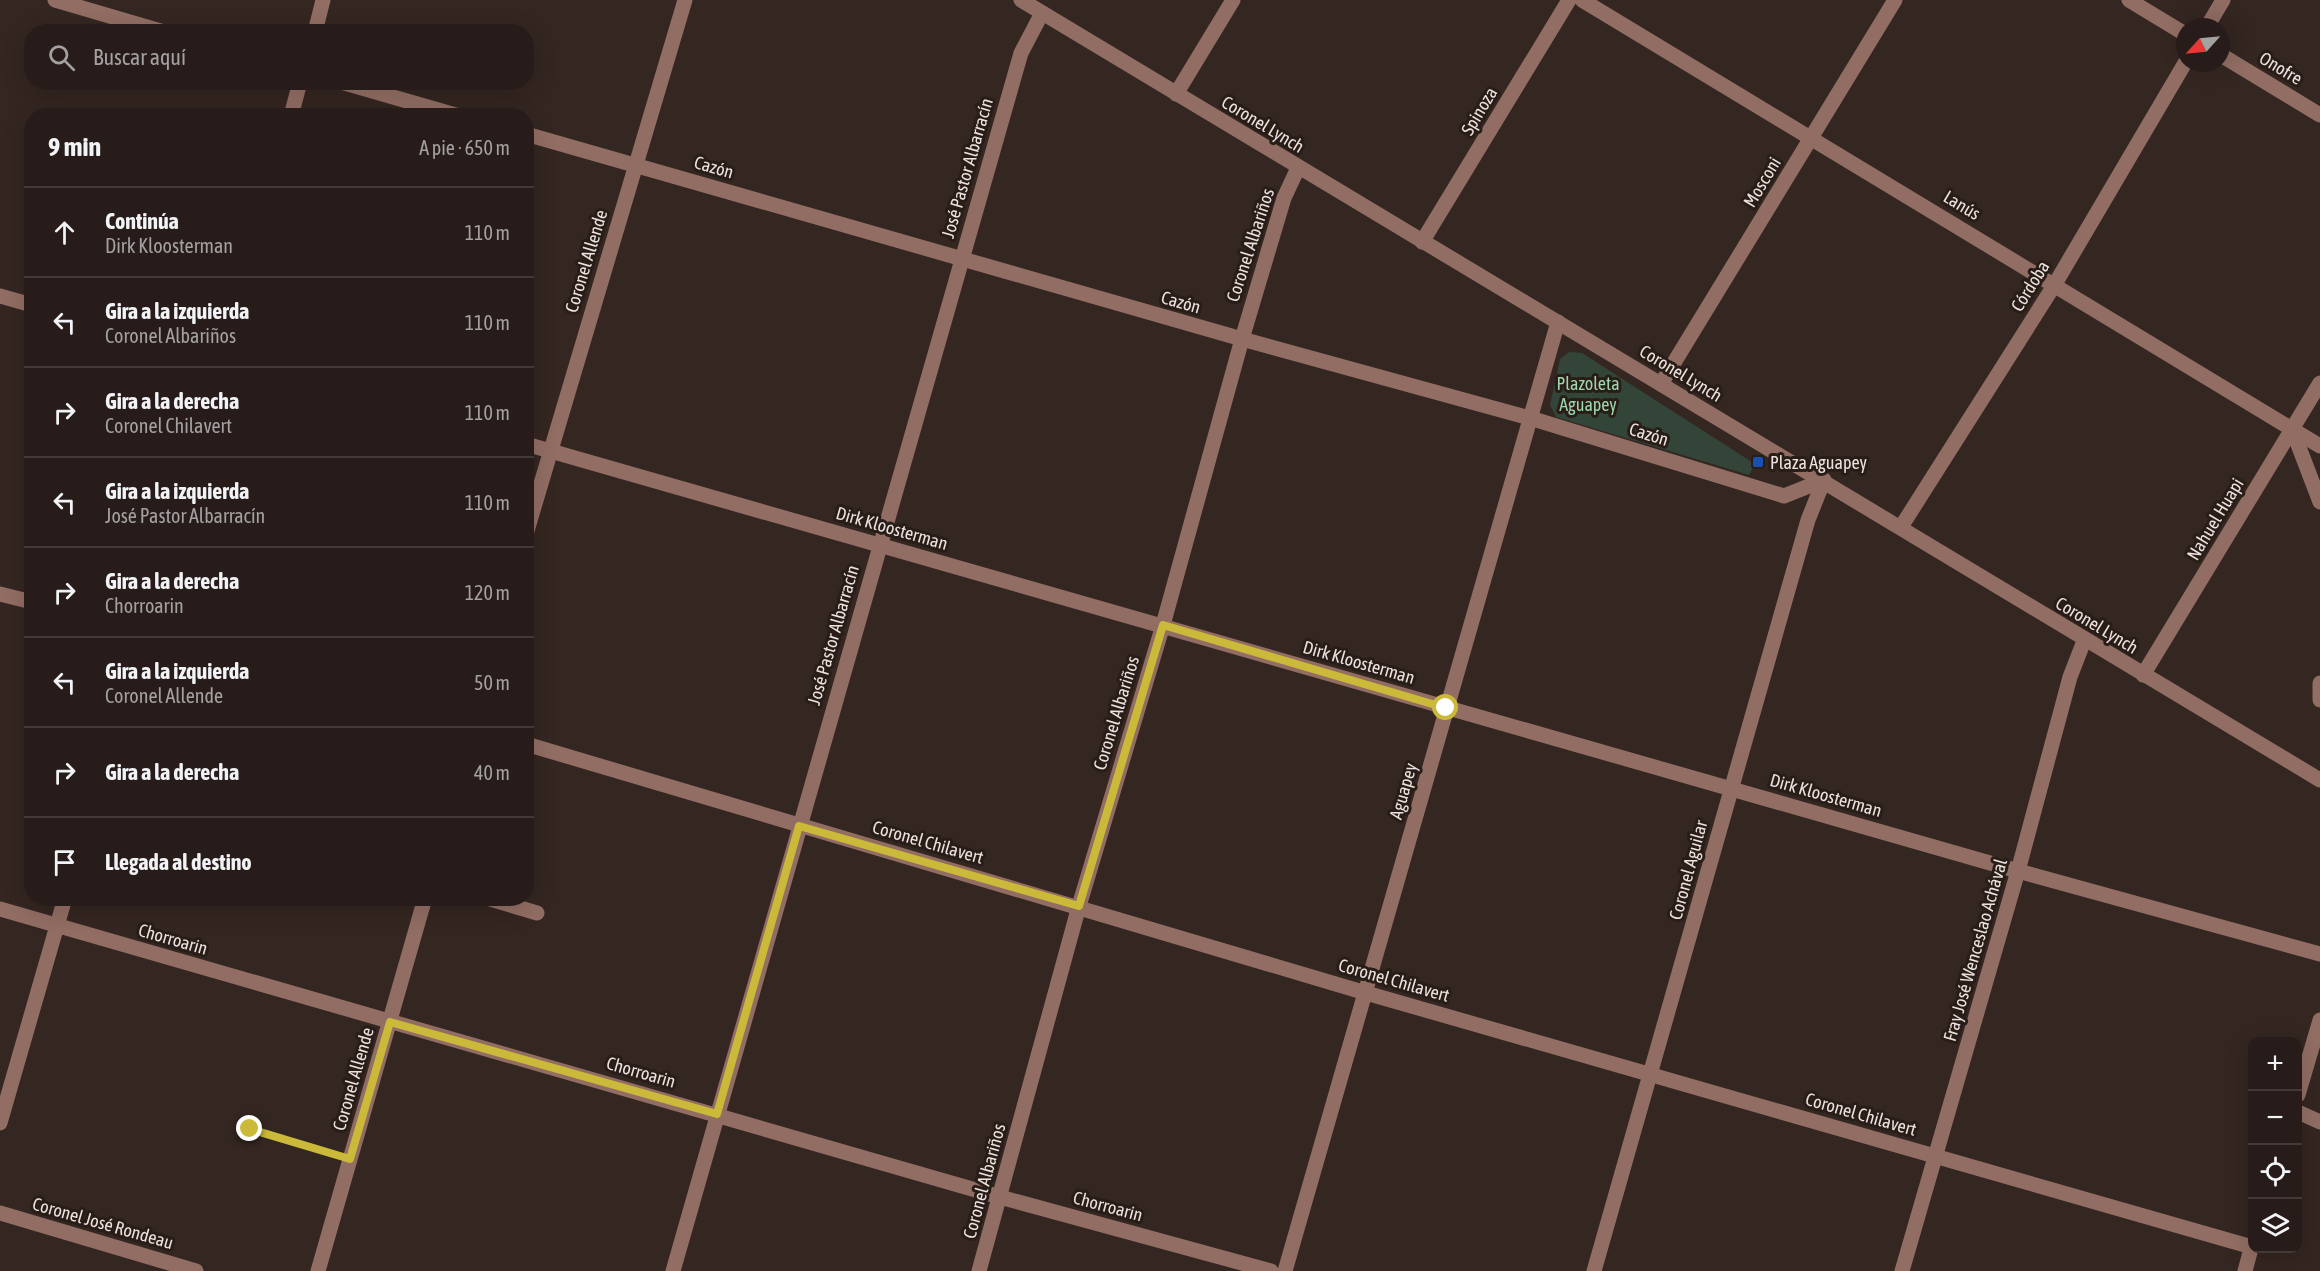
<!DOCTYPE html>
<html lang="es">
<meta charset="utf-8">
<style>
:root{--surface:#271c19;--page:#332926;--text:#f1f3f6;--muted:#a4a1a2;--line:#433a38}
body{margin:0;font-family:"Asap Condensed",sans-serif;background:var(--page);color:var(--text)}
.controls{position:absolute;right:18px;bottom:18px;display:grid;overflow:hidden;border-radius:12px;box-shadow:0 6px 24px #0002}
.controls button{width:54px;height:54px;display:grid;place-items:center;padding:0;border:0;border-bottom:2px solid var(--line);background:var(--surface);color:var(--text);font:30px sans-serif}
.compass{position:absolute;left:2176px;top:18px;width:54px;height:54px;border-radius:50%;background:var(--surface);box-shadow:0 6px 24px #0002;rotate:243deg}
.stop{position:absolute;width:18px;height:18px;margin:-14px;border:4px solid #cbba39;border-radius:50%;background:#fff}
.stop.end{background:#cbba39;border-color:#fff;box-shadow:0 2px 6px #0008}
.list{margin:0;padding:0;list-style:none}
h2{display:flex;justify-content:space-between;align-items:center;height:78px;margin:0;padding:0 24px;font-size:26px}
h2 small{font-size:20px;font-weight:400;color:var(--muted)}
.list li{display:grid;grid-template-columns:39px 1fr auto;gap:18px;align-items:center;box-sizing:border-box;height:90px;padding:0 24px;border-top:2px solid var(--line)}
.list b{display:block;font-size:22px;white-space:nowrap}
.list p{margin:0;font-size:20px;white-space:nowrap;color:var(--muted)}
.list em{font-size:20px;font-style:normal;color:var(--muted)}
.icon{flex:none;width:33px;height:33px;fill:none;stroke:currentColor;stroke-width:2;stroke-linecap:round;stroke-linejoin:round}
.map{position:relative;flex:none;width:2320px;height:1271px;overflow:hidden}
.search{position:absolute;background:var(--surface);box-shadow:0 6px 24px #0002;left:24px;top:24px;width:510px;height:66px;display:flex;align-items:center;gap:15px;box-sizing:border-box;padding:0 21px;border-radius:24px;color:var(--muted);font-size:22px}
.panel{position:absolute;background:var(--surface);box-shadow:0 6px 24px #0002;left:24px;top:108px;width:510px;height:798px;border-radius:24px}
.map>svg:first-child{display:block}
.green{fill:#324538}
.lines{fill:none;stroke-linecap:round;stroke-linejoin:round}
.path{stroke:#968a86;stroke-width:3;stroke-dasharray:6 3;stroke-linecap:butt}
.minor{stroke:#916d63;stroke-width:15}
.route{stroke:#cbba39;stroke-width:8}
.transit-dot{fill:#1a4fb4;stroke:#291d18;stroke-width:2}
.labels{text-anchor:middle;dominant-baseline:central;stroke-width:6;stroke-linejoin:round;paint-order:stroke}
.street-label{font-size:18px;fill:#ece2df;stroke:#291d18}
.park-label{font-size:18px;fill:#9ed6ae;stroke:#291d18}
.poi-label{font-size:18px;fill:#ece2df;stroke:#291d18;text-anchor:start}
</style>
<div class="map">
<svg width="2320" height="1271" viewBox="0 0 2320 1271">
<rect width="100%" height="100%" fill="#342621"/>
<polygon class="green" points="1569,352 1582,353 1755,464 1749,475 1556,417 1550,405 1560,359"/>
<g class="lines">
<polyline class="path" points="250,1129 334,1155"/>
<g class="minor">
<polyline points="55,0 164,32"/>
<polyline points="1021,0 2320,780"/>
<polyline points="1582,0 2320,446"/>
<polyline points="2129,0 2185,34"/>
<polyline points="2207,27 2223,0"/>
<polyline points="315,32 323,0"/>
<polyline points="2221,55 2320,115"/>
<polyline points="341,82 459,116"/>
<polyline points="1176,94 1233,0"/>
<polyline points="291,116 300,82"/>
<polyline points="526,134 1242,339 1530,418 1784,496 1824,480"/>
<polyline points="1422,242 1569,0"/>
<polyline points="0,296 32,305"/>
<polyline points="1661,384 1895,0"/>
<polyline points="2292,429 2320,502"/>
<polyline points="526,444 2018,871 2320,954"/>
<polyline points="1901,527 2055,284 2185,63"/>
<polyline points="526,534 685,0"/>
<polyline points="0,594 32,602"/>
<polyline points="2143,675 2320,383"/>
<polyline points="2320,683 2320,700"/>
<polyline points="526,744 1366,993 2252,1247"/>
<polyline points="487,898 537,913"/>
<polyline points="0,909 1000,1197 1271,1271"/>
<polyline points="2298,1095 2320,1020"/>
<polyline points="2298,1112 2320,1122"/>
<polyline points="0,1123 65,898"/>
<polyline points="0,1213 196,1271"/>
<polyline points="318,1271 425,898"/>
<polyline points="673,1271 1021,53 1042,13"/>
<polyline points="979,1271 1079,906 1163,625 1242,339 1284,198 1298,168"/>
<polyline points="1285,1271 1558,322"/>
<polyline points="1594,1271 1808,520 1824,480"/>
<polyline points="1902,1271 2018,871 2070,677 2084,641"/>
<polyline points="2245,1271 2252,1245"/>
</g>
</g>
<g class="lines">
<polyline class="route" points="250,1129 350,1159 390,1022 717,1114 799,826 1079,906 1163,625 1446,708"/>
</g>
<rect class="transit-dot" x="1752" y="456" width="12" height="12" rx="3"/>
<g class="labels">
<g class="street-label">
<text transform="translate(2281 68) rotate(31)">Onofre</text>
<text transform="translate(1479 111) rotate(-59)">Spinoza</text>
<text transform="translate(1263 124) rotate(31)">Coronel Lynch</text>
<text transform="translate(714 167) rotate(16)">Cazón</text>
<text transform="translate(967 168) rotate(-74)">José Pastor Albarracín</text>
<text transform="translate(1762 182) rotate(-59)">Mosconi</text>
<text transform="translate(1962 205) rotate(31)">Lanús</text>
<text transform="translate(1250 245) rotate(-72)">Coronel Albariños</text>
<text transform="translate(586 261) rotate(-73)">Coronel Allende</text>
<text transform="translate(2030 286) rotate(-58)">Córdoba</text>
<text transform="translate(1181 302) rotate(16)">Cazón</text>
<text transform="translate(1681 373) rotate(31)">Coronel Lynch</text>
<text transform="translate(1649 434) rotate(17)">Cazón</text>
<text transform="translate(2215 519) rotate(-59)">Nahuel Huapi</text>
<text transform="translate(892 528) rotate(16)">Dirk Kloosterman</text>
<text transform="translate(2097 625) rotate(31)">Coronel Lynch</text>
<text transform="translate(833 635) rotate(-74)">José Pastor Albarracín</text>
<text transform="translate(1359 662) rotate(16)">Dirk Kloosterman</text>
<text transform="translate(1116 713) rotate(-73)">Coronel Albariños</text>
<text transform="translate(1403 791) rotate(-74)">Aguapey</text>
<text transform="translate(1826 795) rotate(16)">Dirk Kloosterman</text>
<text transform="translate(928 842) rotate(16)">Coronel Chilavert</text>
<text transform="translate(1688 870) rotate(-75)">Coronel Aguilar</text>
<text transform="translate(173 939) rotate(16)">Chorroarin</text>
<text transform="translate(1975 950) rotate(-74)">Fray José Wenceslao Achával</text>
<text transform="translate(1394 980) rotate(16)">Coronel Chilavert</text>
<text transform="translate(641 1072) rotate(16)">Chorroarin</text>
<text transform="translate(353 1079) rotate(-74)">Coronel Allende</text>
<text transform="translate(1861 1114) rotate(16)">Coronel Chilavert</text>
<text transform="translate(984 1181) rotate(-75)">Coronel Albariños</text>
<text transform="translate(1108 1206) rotate(15)">Chorroarin</text>
<text transform="translate(103 1223) rotate(16)">Coronel José Rondeau</text>
</g>
<g class="park-label">
<text x="1588" y="383">Plazoleta<tspan x="1588" dy="21">Aguapey</tspan></text>
</g>
<g class="poi-label">
<text x="1770" y="462">Plaza Aguapey</text>
</g>
</g>
</svg>
<div class="controls">
<button>+</button>
<button>−</button>
<button><svg class="icon" aria-label="locate" viewBox="0 0 24 24"><circle cx="12" cy="12" r="6"/><path d="M12 2v4M12 18v4M2 12h4M18 12h4"/></svg></button>
<button><svg class="icon" aria-label="layers" viewBox="0 0 24 24"><path d="M12 4l9 5-9 5-9-5zM3 14l9 5 9-5"/></svg></button>
</div>
<svg class="compass" viewBox="-18 -18 36 36"><path d="M0-13l5 13h-10z" fill="#e53935"/><path d="M0 13l5-13h-10z" fill="#a4a1a2"/></svg>
<div class="stop" style="left:1446px;top:708px"></div>
<div class="stop end" style="left:250px;top:1129px"></div>
<div class="search"><svg class="icon" aria-label="search" viewBox="0 0 24 24"><circle cx="10" cy="10" r="6"/><path d="M15 15l6 6"/></svg>Buscar aquí</div>
<section class="panel">
<h2>9 min<small>A pie · 650 m</small></h2>
<ul class="list">
<li><svg class="icon" aria-label="ahead" viewBox="0 0 24 24"><path d="M12 20V5M6 11l6-6 6 6"/></svg><div><b>Continúa</b><p>Dirk Kloosterman</p></div><em>110 m</em></li>
<li><svg class="icon" aria-label="left" viewBox="0 0 24 24"><path d="M17 20v-9H6M10 6l-5 5 5 5"/></svg><div><b>Gira a la izquierda</b><p>Coronel Albariños</p></div><em>110 m</em></li>
<li><svg class="icon" aria-label="right" viewBox="0 0 24 24"><path d="M7 20v-9h11M14 6l5 5-5 5"/></svg><div><b>Gira a la derecha</b><p>Coronel Chilavert</p></div><em>110 m</em></li>
<li><svg class="icon" aria-label="left" viewBox="0 0 24 24"><path d="M17 20v-9H6M10 6l-5 5 5 5"/></svg><div><b>Gira a la izquierda</b><p>José Pastor Albarracín</p></div><em>110 m</em></li>
<li><svg class="icon" aria-label="right" viewBox="0 0 24 24"><path d="M7 20v-9h11M14 6l5 5-5 5"/></svg><div><b>Gira a la derecha</b><p>Chorroarin</p></div><em>120 m</em></li>
<li><svg class="icon" aria-label="left" viewBox="0 0 24 24"><path d="M17 20v-9H6M10 6l-5 5 5 5"/></svg><div><b>Gira a la izquierda</b><p>Coronel Allende</p></div><em>50 m</em></li>
<li><svg class="icon" aria-label="right" viewBox="0 0 24 24"><path d="M7 20v-9h11M14 6l5 5-5 5"/></svg><div><b>Gira a la derecha</b></div><em>40 m</em></li>
<li><svg class="icon" aria-label="arrive" viewBox="0 0 24 24"><path d="M6 21V4h12l-3 4 3 4H6"/></svg><div><b>Llegada al destino</b></div></li>
</ul>
</section>
</div>
